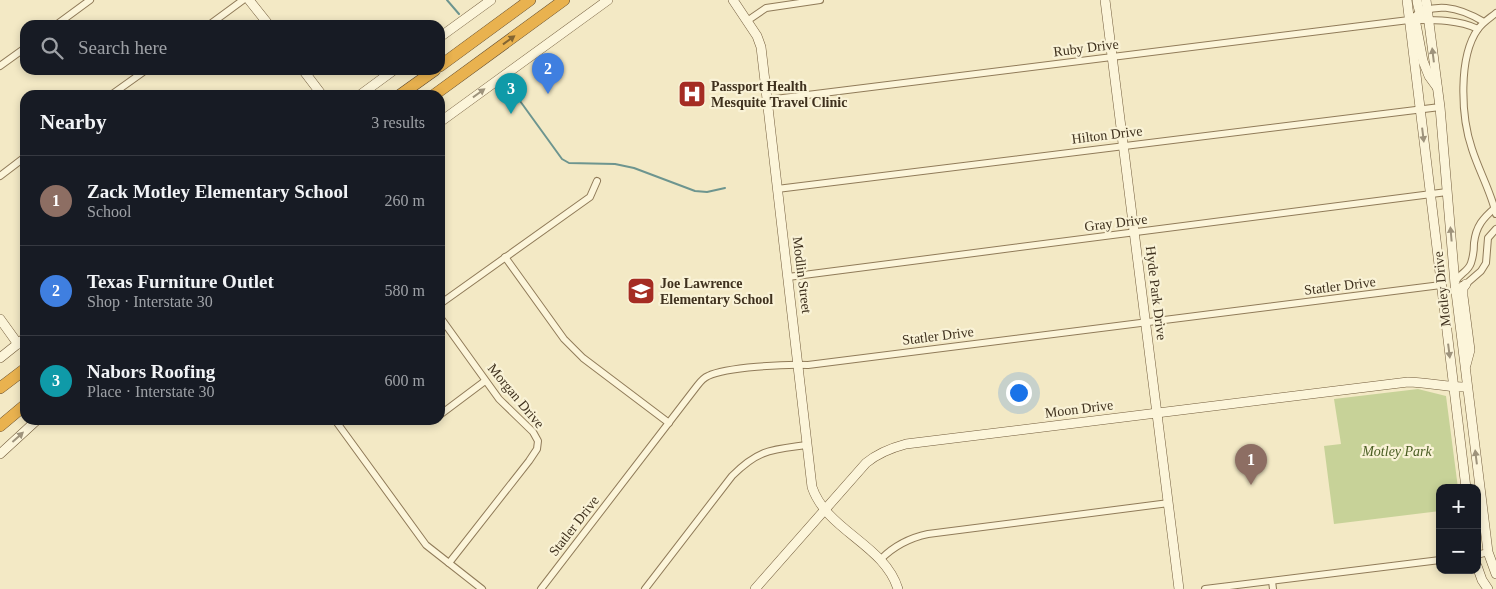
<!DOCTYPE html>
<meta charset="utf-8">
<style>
:root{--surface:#171b24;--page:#20242c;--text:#f1f3f6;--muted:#9ea1a6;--line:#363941;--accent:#1a73e8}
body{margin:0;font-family:Georgia,serif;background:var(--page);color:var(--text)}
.controls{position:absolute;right:15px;bottom:15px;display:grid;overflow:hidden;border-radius:10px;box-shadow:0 2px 8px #0003}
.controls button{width:45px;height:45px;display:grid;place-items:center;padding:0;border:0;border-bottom:1px solid var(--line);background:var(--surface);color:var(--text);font:25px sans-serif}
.you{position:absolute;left:1018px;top:392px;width:18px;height:18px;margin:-12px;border:4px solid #fff;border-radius:50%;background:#1a73e8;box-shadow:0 0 0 8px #1a73e833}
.badge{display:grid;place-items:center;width:32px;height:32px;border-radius:50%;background:var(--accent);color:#fff;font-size:16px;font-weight:700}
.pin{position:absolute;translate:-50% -41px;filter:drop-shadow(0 1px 2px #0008)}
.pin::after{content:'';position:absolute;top:26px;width:18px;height:15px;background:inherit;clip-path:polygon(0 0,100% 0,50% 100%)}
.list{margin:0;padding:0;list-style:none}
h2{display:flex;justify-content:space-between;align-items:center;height:65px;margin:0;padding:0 20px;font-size:21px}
h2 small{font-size:16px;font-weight:400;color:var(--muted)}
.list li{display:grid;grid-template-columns:32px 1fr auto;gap:15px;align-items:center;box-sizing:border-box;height:90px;padding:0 20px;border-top:1px solid var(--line)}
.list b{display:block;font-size:19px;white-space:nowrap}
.list p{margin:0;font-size:16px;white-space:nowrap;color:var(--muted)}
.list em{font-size:16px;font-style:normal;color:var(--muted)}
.icon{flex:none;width:28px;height:28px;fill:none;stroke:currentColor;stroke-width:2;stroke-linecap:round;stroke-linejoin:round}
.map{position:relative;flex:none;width:1496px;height:589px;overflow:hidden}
.search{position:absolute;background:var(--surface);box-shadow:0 2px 8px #0003;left:20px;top:20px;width:425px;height:55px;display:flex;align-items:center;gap:12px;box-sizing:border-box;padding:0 18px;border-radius:15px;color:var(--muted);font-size:19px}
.panel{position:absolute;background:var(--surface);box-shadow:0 2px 8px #0003;left:20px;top:90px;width:425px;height:335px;border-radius:15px}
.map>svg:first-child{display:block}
.green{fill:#c7d298}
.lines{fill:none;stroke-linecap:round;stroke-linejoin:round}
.stream{stroke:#6d958f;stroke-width:2}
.street-casing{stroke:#907b59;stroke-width:8}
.secondary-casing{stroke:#725c3c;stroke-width:10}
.highway-casing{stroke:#5e482d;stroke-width:12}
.street{stroke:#fcf5da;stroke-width:6}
.secondary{stroke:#fcf5da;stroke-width:9}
.highway{stroke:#e9b24f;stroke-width:11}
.oneway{fill:#836532}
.oneway2{fill:#9e937c}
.labels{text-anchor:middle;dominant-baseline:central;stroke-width:4.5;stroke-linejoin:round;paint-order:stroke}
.street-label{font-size:14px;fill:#3f311e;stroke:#f9f2d6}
.poi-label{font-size:14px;font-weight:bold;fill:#3f311e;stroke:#f9f2d6;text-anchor:start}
.park-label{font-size:14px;font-style:italic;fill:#4a5d23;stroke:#f9f2d6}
</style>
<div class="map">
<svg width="1496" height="589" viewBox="0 0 1496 589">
<rect width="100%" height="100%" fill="#f3e9c5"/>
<polygon class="green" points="1418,389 1446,396 1458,488 1440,488 1440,511 1334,524 1324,446 1341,444 1334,399"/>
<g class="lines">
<g class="stream">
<polyline points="447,0 459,14"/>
<polyline points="507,83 562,159 569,163 615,164 634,168 695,191 707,192 725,188"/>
</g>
<defs>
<g id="street">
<path d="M1496,13c-6,5 -13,9 -18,16 -20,28 -17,88 -6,120 7,22 19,43 24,65"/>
<path d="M1409,20c24,-20 50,-13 75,2"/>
<polyline points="747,21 766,8 820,0"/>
<polyline points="56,25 90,0"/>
<polyline points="209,25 243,0"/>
<polyline points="0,66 25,48"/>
<polyline points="111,95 146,70"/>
<path d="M767,100l642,-80c23,0 48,-1 69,9"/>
<polyline points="0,176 25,157"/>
<polyline points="777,189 1440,107"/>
<polyline points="505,257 564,339 583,358 669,423"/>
<polyline points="788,277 1447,192"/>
<path d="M1456,281c4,-8 12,-9 15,-18 2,-6 3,-13 3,-20 2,-17 9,-25 22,-36"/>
<polyline points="1462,285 1466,284 1481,271 1486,263 1488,238 1496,229"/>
<polyline points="440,304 590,197 597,181"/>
<polyline points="440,317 499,399 533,432 538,441 537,449 529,461 449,563"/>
<polyline points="441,414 485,381"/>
<polyline points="335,420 426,545 482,589"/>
<polyline points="1477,555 1488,552"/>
<path d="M881,559c14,-14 28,-21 47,-25l241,-31"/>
<polyline points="1272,581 1273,589"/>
<path d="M541,589l156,-203c3,-4 6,-8 11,-10 18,-9 79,-12 100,-11l633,-80"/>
<path d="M645,589l87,-113c27,-27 39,-26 75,-31"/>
<polyline points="1205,589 1440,560"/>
</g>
<g id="secondary">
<polyline points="249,0 269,25"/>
<path d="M733,0l24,36 4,11 51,440c15,44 72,57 86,102"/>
<polyline points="1105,0 1179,589"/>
<polyline points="1407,0 1466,488"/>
<path d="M1417,0c1,9 3,15 12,20"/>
<polyline points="1426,0 1440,107 1455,284 1488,552 1496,574"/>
<polyline points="1409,20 1416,24 1423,61 1429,76 1437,87"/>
<polyline points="440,37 491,0"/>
<polyline points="303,70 322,95"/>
<polyline points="360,95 394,70"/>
<polyline points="440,122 608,0"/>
<polyline points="1466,284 1463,288 1463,296 1470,350 1466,365"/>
<polyline points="0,319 18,344"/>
<polyline points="0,358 25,338"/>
<polyline points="0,454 37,420"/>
<polyline points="1477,566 1482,580 1488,589"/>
<path d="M755,589l111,-126c12,-10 25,-15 40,-19l502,-62c20,0 39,6 59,5"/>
</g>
<g id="highway">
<polyline points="440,66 530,0"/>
<polyline points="400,95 435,70"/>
<polyline points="434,95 564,0"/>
<polyline points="0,388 25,369"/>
<polyline points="0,426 25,405"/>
</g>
</defs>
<use href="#street" class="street-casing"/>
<use href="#secondary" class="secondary-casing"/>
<use href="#highway" class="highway-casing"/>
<use href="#street" class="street"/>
<use href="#secondary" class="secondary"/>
<use href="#highway" class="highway"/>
</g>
<defs><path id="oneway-solid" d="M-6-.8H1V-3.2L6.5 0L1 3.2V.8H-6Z" transform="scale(1.25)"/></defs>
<use class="oneway" href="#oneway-solid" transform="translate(509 40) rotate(-36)"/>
<g class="oneway2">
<use href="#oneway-solid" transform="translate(1433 55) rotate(-97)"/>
<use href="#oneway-solid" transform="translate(479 93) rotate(-36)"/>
<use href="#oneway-solid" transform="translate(1423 135) rotate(83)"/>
<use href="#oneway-solid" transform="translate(1451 234) rotate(-95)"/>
<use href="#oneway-solid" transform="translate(1449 351) rotate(83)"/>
<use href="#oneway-solid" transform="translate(18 437) rotate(-42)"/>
<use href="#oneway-solid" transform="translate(1476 457) rotate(-97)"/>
</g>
<defs>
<symbol id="hospital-square" viewBox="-11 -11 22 22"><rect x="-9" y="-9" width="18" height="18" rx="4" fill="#a52c23" stroke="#f9f2d6"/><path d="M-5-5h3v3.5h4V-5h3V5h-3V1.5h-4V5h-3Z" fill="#fff"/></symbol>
<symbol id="school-square" viewBox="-11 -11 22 22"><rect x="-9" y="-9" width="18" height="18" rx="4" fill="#a52c23" stroke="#f9f2d6"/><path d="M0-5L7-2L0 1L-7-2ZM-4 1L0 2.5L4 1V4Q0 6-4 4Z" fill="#fff"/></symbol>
</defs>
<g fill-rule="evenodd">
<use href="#hospital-square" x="676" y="78" width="32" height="32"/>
<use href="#school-square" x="625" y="275" width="32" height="32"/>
</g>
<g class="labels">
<g class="street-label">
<text transform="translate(1086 48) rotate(-7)">Ruby Drive</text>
<text transform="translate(1107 135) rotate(-7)">Hilton Drive</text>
<text transform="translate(1116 223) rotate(-7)">Gray Drive</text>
<text transform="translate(802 275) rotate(83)">Modlin Street</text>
<text transform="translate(1340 286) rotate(-7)">Statler Drive</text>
<text transform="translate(1442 289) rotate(-96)">Motley Drive</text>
<text transform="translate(1156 293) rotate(83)">Hyde Park Drive</text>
<text transform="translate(938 336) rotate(-7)">Statler Drive</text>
<text transform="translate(516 396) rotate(50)">Morgan Drive</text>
<text transform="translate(1079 409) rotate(-7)">Moon Drive</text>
<text transform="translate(574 526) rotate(-52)">Statler Drive</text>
</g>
<g class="poi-label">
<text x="711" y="86">Passport Health<tspan x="711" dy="16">Mesquite Travel Clinic</tspan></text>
<text x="660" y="283">Joe Lawrence<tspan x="660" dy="16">Elementary School</tspan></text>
</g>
<g class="park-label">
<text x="1397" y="451">Motley Park</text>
</g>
</g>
</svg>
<div class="controls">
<button>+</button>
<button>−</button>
</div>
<div class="you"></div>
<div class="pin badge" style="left:1251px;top:485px;background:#8d6e63">1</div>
<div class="pin badge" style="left:548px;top:94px;background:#3f7fe0">2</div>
<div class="pin badge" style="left:511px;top:114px;background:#0f9aa8">3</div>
<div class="search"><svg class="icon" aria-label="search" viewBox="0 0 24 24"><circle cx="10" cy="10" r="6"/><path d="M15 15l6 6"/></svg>Search here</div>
<section class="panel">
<h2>Nearby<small>3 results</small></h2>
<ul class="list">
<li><span class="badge" style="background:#8d6e63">1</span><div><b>Zack Motley Elementary School</b><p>School</p></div><em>260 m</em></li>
<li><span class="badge" style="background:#3f7fe0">2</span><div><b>Texas Furniture Outlet</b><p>Shop · Interstate 30</p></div><em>580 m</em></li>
<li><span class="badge" style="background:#0f9aa8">3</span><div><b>Nabors Roofing</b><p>Place · Interstate 30</p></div><em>600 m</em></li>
</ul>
</section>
</div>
